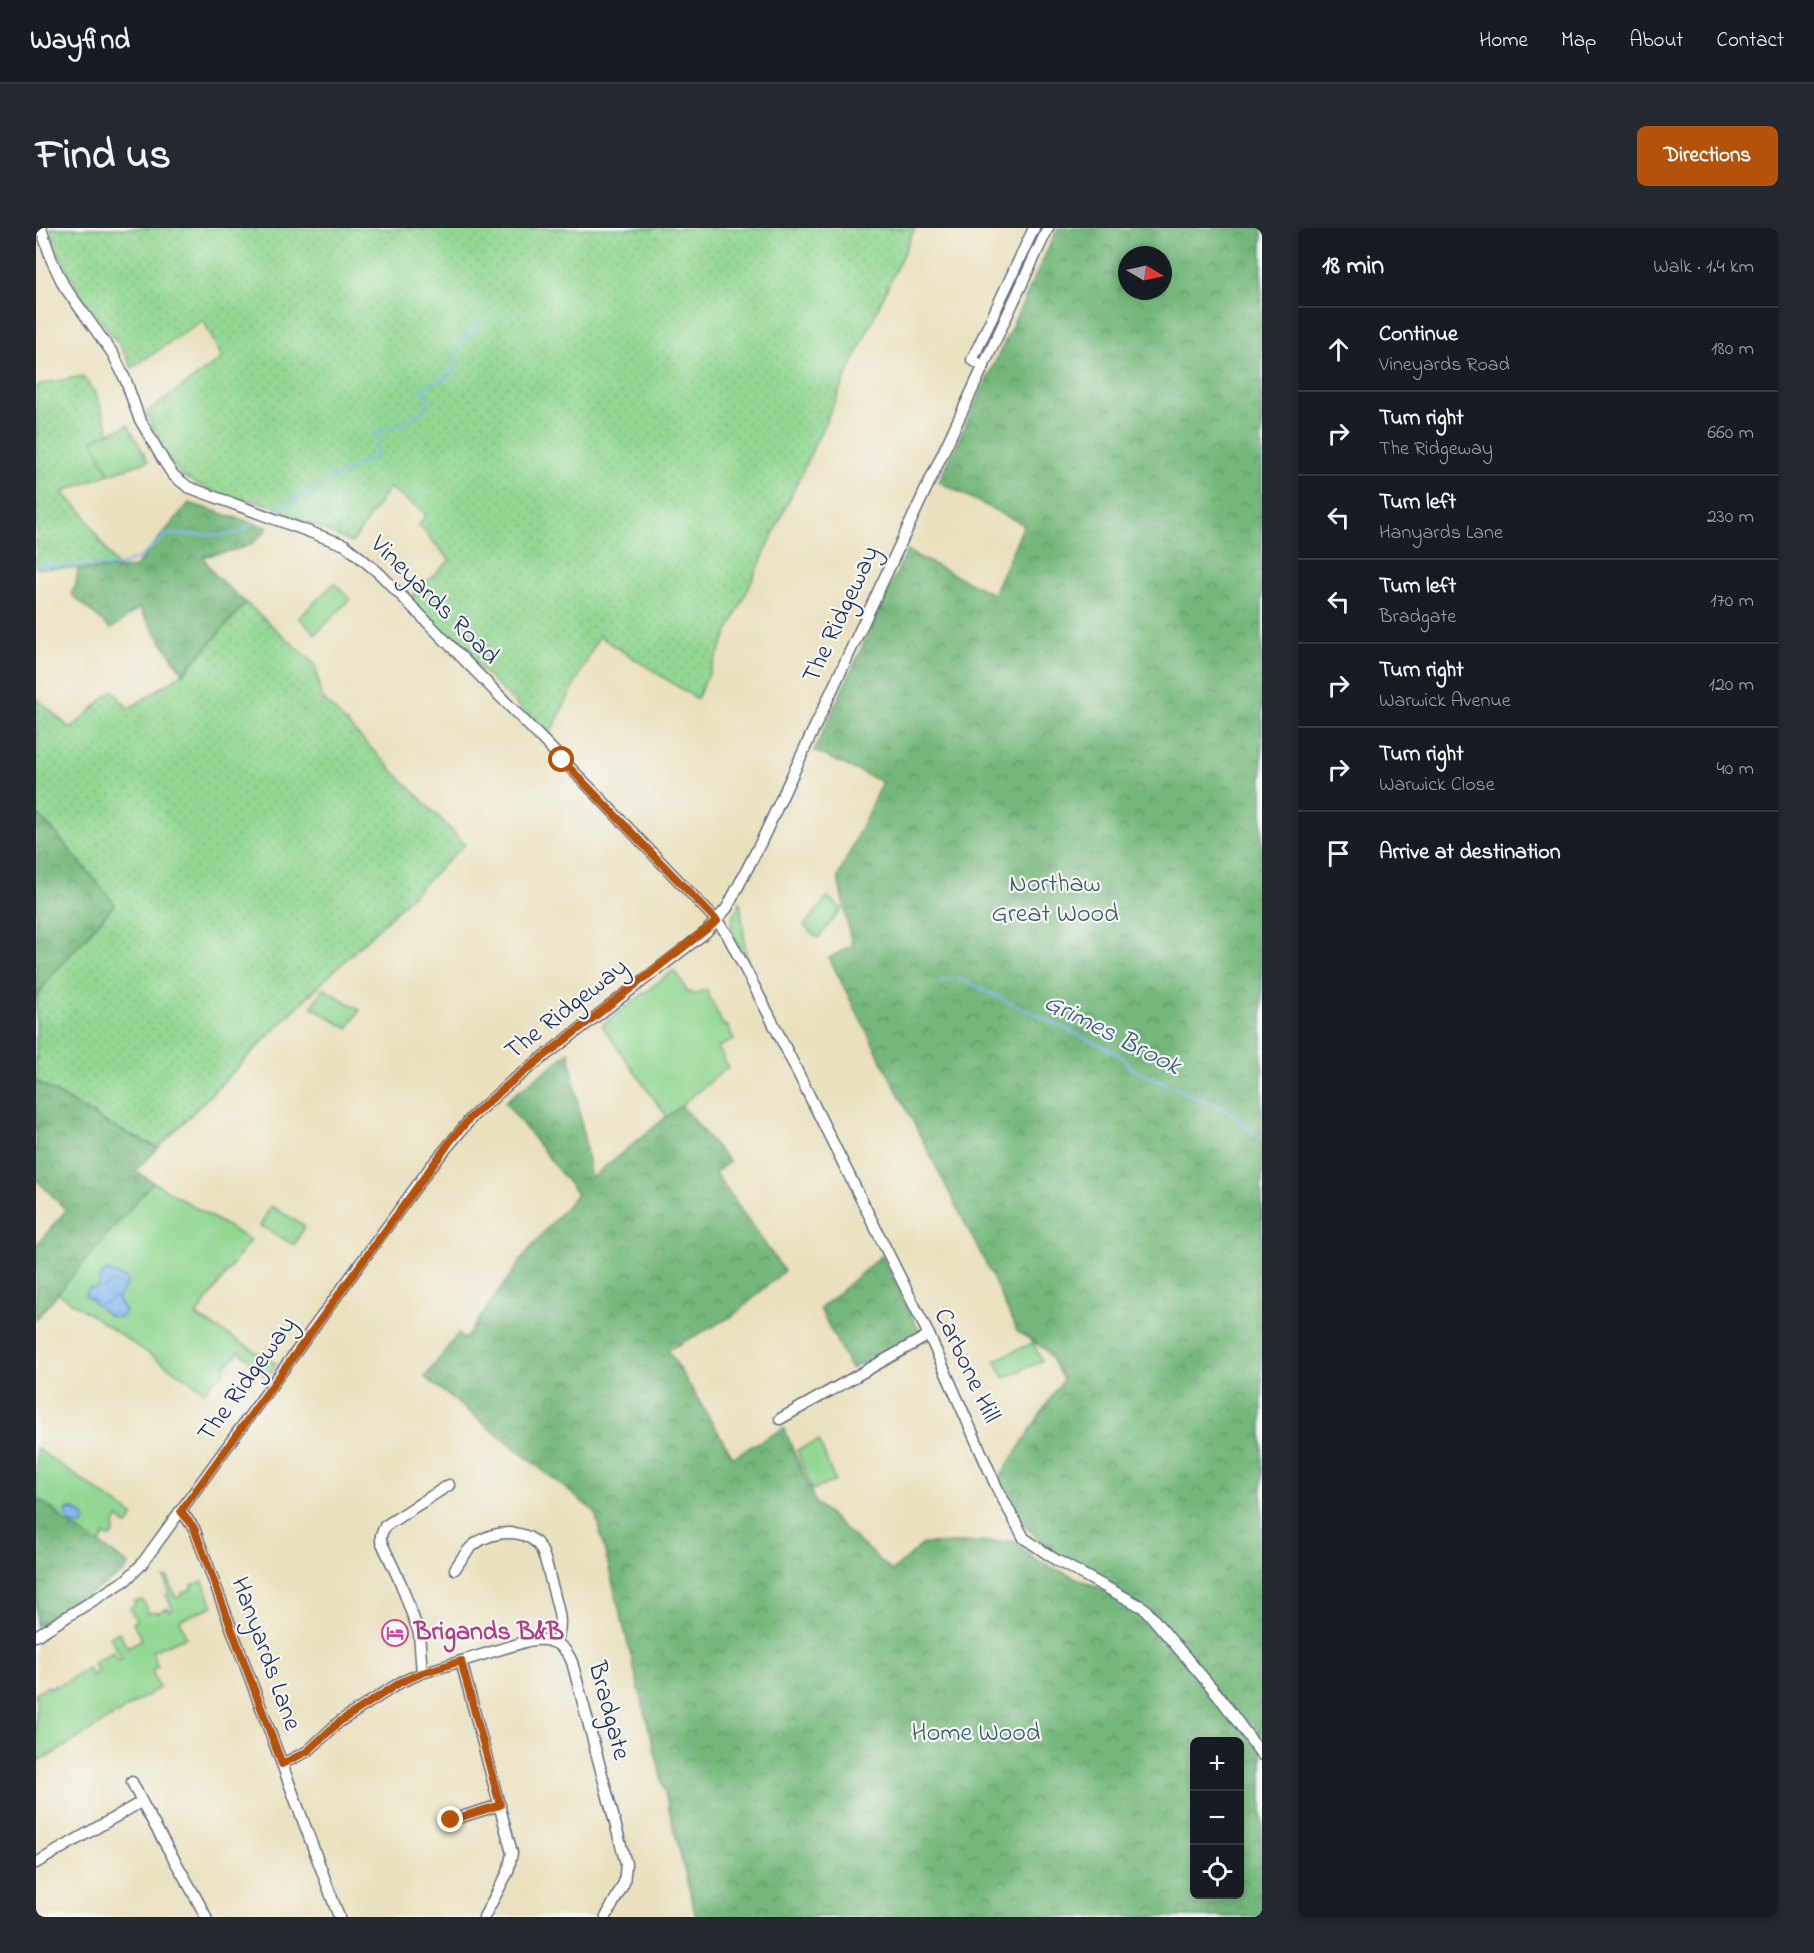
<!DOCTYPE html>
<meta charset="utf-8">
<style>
:root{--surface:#171b24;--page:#242831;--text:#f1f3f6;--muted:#9ea1a6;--line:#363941;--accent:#b45309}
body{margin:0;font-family:"Indie Flower",sans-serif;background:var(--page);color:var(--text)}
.controls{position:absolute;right:18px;bottom:18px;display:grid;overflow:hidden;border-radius:9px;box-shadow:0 3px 9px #0003}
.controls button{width:54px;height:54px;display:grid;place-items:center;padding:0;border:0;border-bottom:2px solid var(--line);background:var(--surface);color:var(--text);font:30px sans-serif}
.compass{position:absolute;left:1082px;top:18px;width:54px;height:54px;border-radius:50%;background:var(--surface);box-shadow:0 3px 9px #0003;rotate:99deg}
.stop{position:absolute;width:18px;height:18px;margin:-14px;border:4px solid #b45309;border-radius:50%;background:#fff}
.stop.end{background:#b45309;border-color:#fff;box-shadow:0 2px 6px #0008}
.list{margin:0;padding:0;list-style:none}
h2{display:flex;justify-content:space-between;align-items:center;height:78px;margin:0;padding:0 24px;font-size:26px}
h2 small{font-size:20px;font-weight:400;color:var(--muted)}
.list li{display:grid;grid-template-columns:39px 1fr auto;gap:18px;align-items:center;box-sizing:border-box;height:84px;padding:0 24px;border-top:2px solid var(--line)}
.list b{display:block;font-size:22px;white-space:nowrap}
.list p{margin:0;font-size:20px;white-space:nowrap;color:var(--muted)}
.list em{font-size:20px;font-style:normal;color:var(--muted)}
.icon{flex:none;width:33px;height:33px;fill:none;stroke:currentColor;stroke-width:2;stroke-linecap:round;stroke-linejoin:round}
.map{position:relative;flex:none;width:1226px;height:1689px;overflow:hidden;border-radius:9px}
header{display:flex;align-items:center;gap:36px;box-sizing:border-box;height:84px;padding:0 30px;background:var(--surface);border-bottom:2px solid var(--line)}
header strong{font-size:28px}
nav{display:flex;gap:33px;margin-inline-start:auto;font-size:21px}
.intro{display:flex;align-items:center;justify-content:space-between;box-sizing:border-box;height:144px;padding:0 36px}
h1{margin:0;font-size:42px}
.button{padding:15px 27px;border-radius:9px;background:var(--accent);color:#fff;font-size:21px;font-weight:700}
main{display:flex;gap:36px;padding:0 36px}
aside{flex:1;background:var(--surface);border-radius:9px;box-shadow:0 3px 9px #0003}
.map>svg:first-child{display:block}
.grass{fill:url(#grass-dots);stroke:#568378;stroke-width:1.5}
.forest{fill:url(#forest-crowns);stroke:#48746c;stroke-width:1.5;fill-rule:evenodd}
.garden{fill:#91d791;stroke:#568378;stroke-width:1.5}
.water{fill:url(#water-waves);stroke:#5074a8;stroke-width:1.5}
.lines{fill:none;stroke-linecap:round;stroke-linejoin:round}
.stream{stroke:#85b9f3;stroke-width:2}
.minor-casing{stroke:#636d7f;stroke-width:13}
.minor{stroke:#fff;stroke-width:10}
.route{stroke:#b45309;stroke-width:8}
.labels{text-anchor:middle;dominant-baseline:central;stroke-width:4.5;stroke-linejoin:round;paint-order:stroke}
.street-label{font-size:26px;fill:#1b2f5e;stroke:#f6f6f2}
.park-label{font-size:26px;fill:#38596b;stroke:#f6f6f2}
.hotel-label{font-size:26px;font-weight:bold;fill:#b23c85;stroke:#f6f6f2;text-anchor:start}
.water-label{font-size:27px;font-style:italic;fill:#3b588b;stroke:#f6f6f2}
</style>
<header>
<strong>Wayfind</strong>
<nav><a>Home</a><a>Map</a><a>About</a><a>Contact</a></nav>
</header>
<div class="intro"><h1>Find us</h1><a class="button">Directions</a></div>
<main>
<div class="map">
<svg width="1226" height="1689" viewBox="0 0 1226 1689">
<defs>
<pattern id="grass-dots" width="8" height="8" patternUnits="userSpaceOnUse" patternTransform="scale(1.5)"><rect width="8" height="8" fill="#91d791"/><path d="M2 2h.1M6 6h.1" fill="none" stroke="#7cb97f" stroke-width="1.8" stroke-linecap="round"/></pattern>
<pattern id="forest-crowns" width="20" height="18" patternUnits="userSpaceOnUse" patternTransform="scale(1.5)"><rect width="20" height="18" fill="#74b87b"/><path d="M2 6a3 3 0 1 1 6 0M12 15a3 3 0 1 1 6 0" fill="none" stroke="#5e9668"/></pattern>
<pattern id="water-waves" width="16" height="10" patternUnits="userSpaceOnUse" patternTransform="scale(1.5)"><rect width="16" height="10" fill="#85b9f3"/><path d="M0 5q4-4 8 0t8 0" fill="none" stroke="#6c97c8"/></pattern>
</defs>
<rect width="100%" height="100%" fill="#f6f6f2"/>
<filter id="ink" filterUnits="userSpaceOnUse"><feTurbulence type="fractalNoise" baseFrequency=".0167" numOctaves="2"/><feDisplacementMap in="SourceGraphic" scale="12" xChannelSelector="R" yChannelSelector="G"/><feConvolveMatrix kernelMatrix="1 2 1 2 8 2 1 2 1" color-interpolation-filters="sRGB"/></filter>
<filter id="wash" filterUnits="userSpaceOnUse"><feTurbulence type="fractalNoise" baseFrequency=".008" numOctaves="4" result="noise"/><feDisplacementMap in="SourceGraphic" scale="24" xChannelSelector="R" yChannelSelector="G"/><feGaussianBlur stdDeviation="1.35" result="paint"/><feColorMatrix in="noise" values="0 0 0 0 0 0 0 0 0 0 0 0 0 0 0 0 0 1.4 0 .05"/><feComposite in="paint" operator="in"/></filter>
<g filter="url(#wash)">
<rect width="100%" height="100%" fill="#eae0bd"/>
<g class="grass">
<polygon points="14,0 879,0 661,471 563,408 513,508 373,371 414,332 383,298 390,286 353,260 316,315 235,277 178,265 146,248 132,231 110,185 186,130 167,92 96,140 84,117 45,68 20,20"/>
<polygon points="1001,0 1009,0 946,130 943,130 942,128"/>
<polygon points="46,148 60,166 74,205 57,212 73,246 26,264 46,283 82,341 0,340 0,157"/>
<polygon points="210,375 279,436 285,469 429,616 264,776 122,920 76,898 0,853 0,770 13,751 20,605 0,585 0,470 35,501 77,462 92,481 148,445"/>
<path d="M704,674l7,58c-15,-26 -23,-29 -7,-58z"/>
</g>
<g class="forest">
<path d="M1022,0h204v1689h-566l-101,-405 -170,-135 33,-43 7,5 63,-88 49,-57 -72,-92 64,-50 22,126 90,-73 48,57 -14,11 69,98 -51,45 -65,34 65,107 51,-29 31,74 77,69 31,-27 94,-3 17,18 105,47 -96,-62 -21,-21 -23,-44 64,-100 -17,-29 -29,-19 -30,-65 -158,-308 23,-13 -14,-68 44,-95 -68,-31 93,-200 86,43 31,-69 -85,-43zM1091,27h36v36h-36zM1158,1514h46v152h-46z"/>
<path d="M153,275l79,25c-22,27 -35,20 -65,29l12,18 31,28 -63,70 -44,-65 -28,21 -40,-35 5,-9 2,-16 56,-1z"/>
<polygon points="0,585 20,605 79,676 13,751 0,770"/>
<polygon points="0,853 76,898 122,920 99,943 117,954 0,1091 0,1018 30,982 0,951"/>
<polygon points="846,1027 884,1105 815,1141 784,1081"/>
<polygon points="0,1269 22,1285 27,1293 46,1303 93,1337 87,1345 0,1398"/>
</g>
<g class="garden">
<polygon points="92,197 112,233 73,246 57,212"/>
<polygon points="298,355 314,371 280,406 263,390"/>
<polygon points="792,669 806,681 782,710 768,698"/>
<polygon points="637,743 643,748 652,765 655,764 657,767 670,761 688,799 691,797 698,812 682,819 692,839 631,889 566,798"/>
<polygon points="287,760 324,782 312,801 276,779"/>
<path d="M117,954l97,58 -54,76 81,48 -10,13 -12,-8 2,-3 -18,-15 -7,9 -6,4c0,11 -7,13 -14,19 -3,2 -4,6 -7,8l-147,-98z"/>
<polygon points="235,978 269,998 258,1017 224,998"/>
<polygon points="997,1115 1006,1133 968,1150 959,1132"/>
<polygon points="783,1213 799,1253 776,1262 761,1222"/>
<polygon points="0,1220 98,1288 91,1298 83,1290 78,1298 79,1303 75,1309 68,1308 64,1316 27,1293 22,1285 0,1269"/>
<polygon points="128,1350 132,1350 140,1370 146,1368 145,1365 157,1360 156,1357 167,1353 177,1378 144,1392 150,1409 116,1423 122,1438 116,1442 123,1460 10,1530 9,1529 0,1533 0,1465 12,1458 14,1460 19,1457 21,1459 52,1440 56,1448 62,1443 57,1435 77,1424 82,1432 86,1430 74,1409 83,1404 92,1419 106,1411 97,1395 100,1392 94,1380 99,1377 98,1373 107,1372 112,1385 120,1383 121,1385 132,1380 133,1383 137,1381 130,1367 133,1363"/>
</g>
<g class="water">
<polygon points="71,1043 91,1051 92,1055 81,1071 89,1083 85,1090 73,1088 49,1067 53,1060 62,1060 64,1050"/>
<path d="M37,1281l11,6 1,6 -3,5c-10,1 -18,-6 -15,-16z"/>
</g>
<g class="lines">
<g class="stream">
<path d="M242,281l97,-53 3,-16 -5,-7c20,-5 49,-13 57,-35l-9,-9 29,-13 11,-33 23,-24"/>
<polyline points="0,337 82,338 105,329 131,306 188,307 202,305 217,295"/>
<polyline points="903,753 922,750 1083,826 1098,842 1192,883 1226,911"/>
</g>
</g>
</g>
<g filter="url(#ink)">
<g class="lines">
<defs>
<g id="minor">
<polyline points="5,0 16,33 28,58 77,126 90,153 103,190 129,235 137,247 152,259 309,317 343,345 557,563 681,693 691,706 733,787 893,1107 961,1260 988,1310 1020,1332 1108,1380 1182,1467 1226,1527"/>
<polyline points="948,138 936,132 998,0"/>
<polyline points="744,1191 893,1107"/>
<polyline points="145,1283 158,1300 303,1689"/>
<path d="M419,1341c6,-9 11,-19 20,-25 18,-14 53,-17 66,5 6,12 8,27 12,40 5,21 11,32 3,53"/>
<polyline points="0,1408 90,1352 105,1337 393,941 437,888 475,854 670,704 691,680 725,614 1012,0"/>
<polyline points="425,1433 476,1625 472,1644 448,1689"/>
<polyline points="386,1445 383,1405 365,1356 345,1313 345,1307 349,1298 413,1257"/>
<path d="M246,1536l26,-13 31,-29 62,-40 21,-9 106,-32c20,-4 36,1 44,21l54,202 -2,19 -18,34"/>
<path d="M96,1554c22,47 51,89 74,135"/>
<polyline points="415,1592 464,1577"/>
<polyline points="0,1635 105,1574"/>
</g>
</defs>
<use href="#minor" class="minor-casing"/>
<use href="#minor" class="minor"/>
</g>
</g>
<g class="lines" filter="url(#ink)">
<polyline class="route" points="415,1592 464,1577 425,1433 386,1445 365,1454 303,1494 272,1523 246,1536 158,1300 145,1283 416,911 436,888 475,854 681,693 526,532"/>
</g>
<defs>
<symbol id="hotel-ring" viewBox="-11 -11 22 22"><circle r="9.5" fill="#f6f6f2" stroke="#d1479c" stroke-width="1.5"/><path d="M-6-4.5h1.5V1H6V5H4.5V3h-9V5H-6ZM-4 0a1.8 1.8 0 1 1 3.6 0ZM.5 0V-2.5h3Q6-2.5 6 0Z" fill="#d1479c"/></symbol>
</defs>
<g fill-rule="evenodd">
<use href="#hotel-ring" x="344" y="1390" width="30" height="30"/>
</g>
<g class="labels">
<g class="street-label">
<text transform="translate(398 373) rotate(45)">Vineyards Road</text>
<text transform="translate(806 387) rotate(-65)">The Ridgeway</text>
<text transform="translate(531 782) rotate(-38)">The Ridgeway</text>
<text transform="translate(930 1138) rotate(65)">Carbone Hill</text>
<text transform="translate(212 1152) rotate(-54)">The Ridgeway</text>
<text transform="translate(229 1426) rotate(70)">Hanyards Lane</text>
<text transform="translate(572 1483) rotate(75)">Bradgate</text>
</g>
<g class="park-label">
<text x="1019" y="657">Northaw<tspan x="1019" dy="30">Great Wood</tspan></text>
<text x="940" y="1506">Home Wood</text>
</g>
<g class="hotel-label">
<text x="378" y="1405">Brigands B&amp;B</text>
</g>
<g class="water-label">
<text transform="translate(1076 807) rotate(27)">Grimes Brook</text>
</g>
</g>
</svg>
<div class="controls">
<button>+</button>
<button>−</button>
<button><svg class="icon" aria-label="locate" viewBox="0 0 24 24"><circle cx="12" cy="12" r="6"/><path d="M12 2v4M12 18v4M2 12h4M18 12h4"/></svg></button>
</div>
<svg class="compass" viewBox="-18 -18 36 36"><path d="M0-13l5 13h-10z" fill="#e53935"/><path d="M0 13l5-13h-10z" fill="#9ea1a6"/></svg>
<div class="stop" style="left:526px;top:532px"></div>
<div class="stop end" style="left:415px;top:1592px"></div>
</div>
<aside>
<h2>18 min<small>Walk · 1.4 km</small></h2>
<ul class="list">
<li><svg class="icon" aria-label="ahead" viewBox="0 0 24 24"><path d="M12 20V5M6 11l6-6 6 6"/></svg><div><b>Continue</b><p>Vineyards Road</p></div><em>180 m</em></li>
<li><svg class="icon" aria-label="right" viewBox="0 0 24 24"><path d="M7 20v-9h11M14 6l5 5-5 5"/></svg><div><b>Turn right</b><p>The Ridgeway</p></div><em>660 m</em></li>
<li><svg class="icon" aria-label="left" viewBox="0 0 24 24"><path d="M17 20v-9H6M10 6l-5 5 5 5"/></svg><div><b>Turn left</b><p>Hanyards Lane</p></div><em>230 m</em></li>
<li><svg class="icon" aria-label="left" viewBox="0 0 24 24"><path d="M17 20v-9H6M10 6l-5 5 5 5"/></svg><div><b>Turn left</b><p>Bradgate</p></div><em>170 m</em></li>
<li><svg class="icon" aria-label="right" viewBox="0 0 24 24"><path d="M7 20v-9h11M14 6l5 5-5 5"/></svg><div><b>Turn right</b><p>Warwick Avenue</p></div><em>120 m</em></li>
<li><svg class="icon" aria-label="right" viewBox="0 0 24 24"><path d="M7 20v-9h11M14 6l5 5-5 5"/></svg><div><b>Turn right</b><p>Warwick Close</p></div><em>40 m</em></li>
<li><svg class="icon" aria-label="arrive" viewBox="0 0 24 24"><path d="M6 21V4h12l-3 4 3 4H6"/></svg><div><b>Arrive at destination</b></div></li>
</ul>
</aside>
</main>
